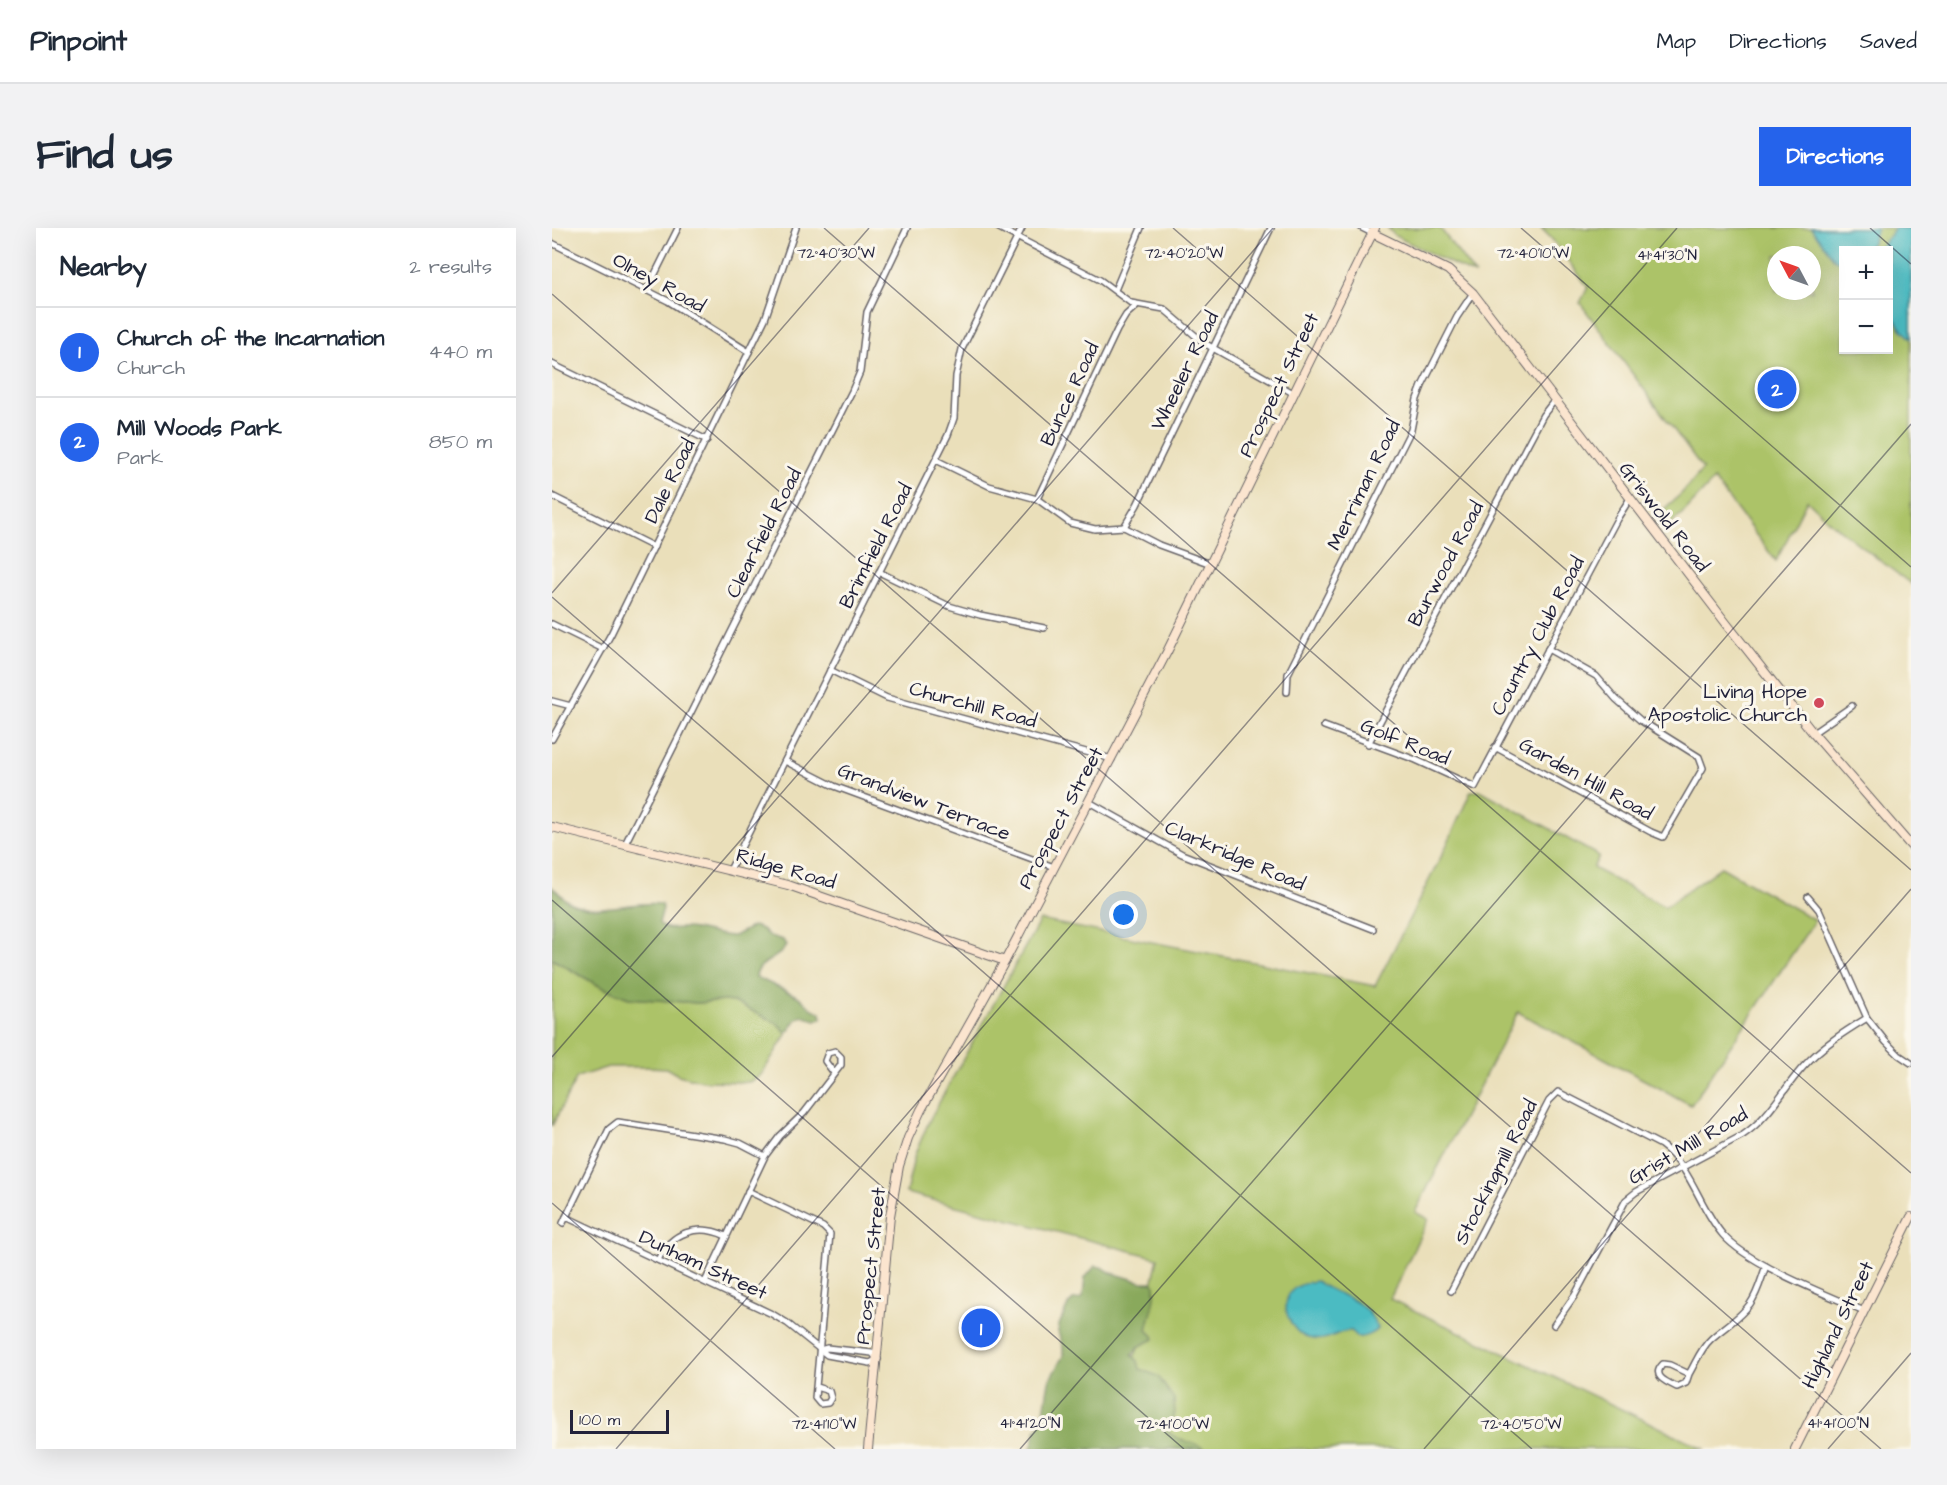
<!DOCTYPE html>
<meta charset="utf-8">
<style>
:root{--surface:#fff;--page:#f2f2f3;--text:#1f2937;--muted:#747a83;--line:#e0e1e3;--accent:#2563eb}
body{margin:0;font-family:"Architects Daughter",sans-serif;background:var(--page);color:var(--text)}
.controls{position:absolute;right:18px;top:18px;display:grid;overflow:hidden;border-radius:0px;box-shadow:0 6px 24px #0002}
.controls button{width:54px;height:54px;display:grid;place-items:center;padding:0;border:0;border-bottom:2px solid var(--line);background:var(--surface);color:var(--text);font:30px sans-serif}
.compass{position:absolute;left:1215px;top:18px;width:54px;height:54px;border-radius:50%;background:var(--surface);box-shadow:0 6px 24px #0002;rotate:311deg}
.scale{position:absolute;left:18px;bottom:15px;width:99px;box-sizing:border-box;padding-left:6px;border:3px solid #22223b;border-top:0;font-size:16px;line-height:21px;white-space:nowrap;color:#22223b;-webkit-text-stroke:4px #fbf7ec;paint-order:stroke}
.you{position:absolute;left:572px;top:687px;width:21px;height:21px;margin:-15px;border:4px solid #fff;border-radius:50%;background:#1a73e8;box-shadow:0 0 0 9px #1a73e833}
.badge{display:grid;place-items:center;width:39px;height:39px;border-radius:50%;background:var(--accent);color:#fff;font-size:20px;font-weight:700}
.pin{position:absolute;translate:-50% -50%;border:3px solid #fff;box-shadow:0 2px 6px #0006}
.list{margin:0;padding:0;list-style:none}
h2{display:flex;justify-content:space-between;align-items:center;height:78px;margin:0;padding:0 24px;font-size:26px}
h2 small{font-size:20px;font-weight:400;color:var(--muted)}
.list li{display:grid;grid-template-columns:39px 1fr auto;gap:18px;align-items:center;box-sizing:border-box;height:90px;padding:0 24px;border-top:2px solid var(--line)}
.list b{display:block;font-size:22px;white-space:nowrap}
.list p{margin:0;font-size:20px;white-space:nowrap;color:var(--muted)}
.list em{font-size:20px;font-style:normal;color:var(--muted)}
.map{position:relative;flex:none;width:1359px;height:1221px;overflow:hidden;border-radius:0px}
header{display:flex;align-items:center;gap:36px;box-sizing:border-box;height:84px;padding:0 30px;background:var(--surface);border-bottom:2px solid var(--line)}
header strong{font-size:28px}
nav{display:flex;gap:33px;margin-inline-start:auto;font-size:21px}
.intro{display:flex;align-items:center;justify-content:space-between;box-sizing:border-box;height:144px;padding:0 36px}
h1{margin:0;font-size:42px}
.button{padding:15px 27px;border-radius:0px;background:var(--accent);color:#fff;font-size:21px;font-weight:700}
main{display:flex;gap:36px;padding:0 36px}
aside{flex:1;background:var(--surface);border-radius:0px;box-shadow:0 6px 24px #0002}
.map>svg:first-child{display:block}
.green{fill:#acc368;stroke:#677252;stroke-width:1.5;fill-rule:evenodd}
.forest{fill:#89a95c;stroke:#56664c;stroke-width:1.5}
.water{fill:#4cbbc2;stroke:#376e7e;stroke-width:1.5}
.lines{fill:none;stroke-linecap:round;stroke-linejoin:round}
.street-casing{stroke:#686467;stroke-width:8}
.secondary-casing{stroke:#686467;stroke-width:10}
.street{stroke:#fff;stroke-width:5}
.secondary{stroke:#fbe5cf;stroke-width:8}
.ticks{fill:none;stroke:#22223b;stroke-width:1.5;stroke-opacity:0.45}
.poi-dot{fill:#d1495b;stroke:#fbf7ec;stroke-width:2}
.labels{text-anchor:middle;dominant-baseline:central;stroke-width:6;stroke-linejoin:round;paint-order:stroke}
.street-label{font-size:20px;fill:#22223b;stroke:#fbf7ec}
.poi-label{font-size:20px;fill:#22223b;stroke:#fbf7ec;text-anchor:end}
.ticks-label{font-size:15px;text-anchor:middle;fill:#22223b;stroke:#fbf7ec;stroke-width:6;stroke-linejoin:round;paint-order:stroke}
</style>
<header>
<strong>Pinpoint</strong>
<nav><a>Map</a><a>Directions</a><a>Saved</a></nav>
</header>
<div class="intro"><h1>Find us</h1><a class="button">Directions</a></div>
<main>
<aside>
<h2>Nearby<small>2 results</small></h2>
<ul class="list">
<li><span class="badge">1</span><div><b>Church of the Incarnation</b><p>Church</p></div><em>440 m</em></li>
<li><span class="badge">2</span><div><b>Mill Woods Park</b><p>Park</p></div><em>850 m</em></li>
</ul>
</aside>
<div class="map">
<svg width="1359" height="1221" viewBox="0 0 1359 1221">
<rect width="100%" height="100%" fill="#fbf7ec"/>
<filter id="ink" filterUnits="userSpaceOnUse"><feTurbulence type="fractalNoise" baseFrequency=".0167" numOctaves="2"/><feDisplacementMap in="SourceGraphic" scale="12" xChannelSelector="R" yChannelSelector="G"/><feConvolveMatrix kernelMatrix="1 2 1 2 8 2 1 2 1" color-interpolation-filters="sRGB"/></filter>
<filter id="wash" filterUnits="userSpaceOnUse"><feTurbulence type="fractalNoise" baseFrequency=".008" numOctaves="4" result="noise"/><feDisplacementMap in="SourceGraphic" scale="24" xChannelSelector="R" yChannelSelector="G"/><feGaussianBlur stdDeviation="1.35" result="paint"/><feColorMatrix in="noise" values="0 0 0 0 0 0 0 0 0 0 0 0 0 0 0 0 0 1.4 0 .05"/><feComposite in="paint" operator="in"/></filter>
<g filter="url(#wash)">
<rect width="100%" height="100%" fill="#eadfba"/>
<g class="green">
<polygon points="836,0 888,0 923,47 843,8"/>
<path d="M989,0h370v356l-80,-61 -24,-23 -31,61 -62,-81 -28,30 -20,18 -10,-12 25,-22 22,-25 -123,-166 8,-16 -37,-49zM1292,22h44v100h-44zM1224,27h36v36h-36z"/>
<polygon points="919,563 930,563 1047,628 1041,640 1113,679 1169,639 1263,692 1139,877 966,784 863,984 876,991 838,1071 1153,1221 537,1221 585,1123 606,1030 354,965 363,926 378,891 488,692 823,758 893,621"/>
<polygon points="0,731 51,760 77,770 146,775 172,773 182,774 225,795 235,805 211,844 207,849 197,854 151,853 126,847 114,840 94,839 56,839 25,849 0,898"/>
</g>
<g class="forest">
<path d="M0,659c6,4 9,9 14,13 29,18 64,0 95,4l2,4 -4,15c7,9 18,4 28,5 16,1 31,8 47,8l19,-10 9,3 7,7 14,4 3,5c-5,14 -28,15 -30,32l43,20 12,11 10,5 1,6 -7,1 -13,-4 -5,3 -10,14 -10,-10 -43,-21 -10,-1 -26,2 -69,-5 -26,-10 -51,-29z"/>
<path d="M543,1038l6,1 11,6 30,9h10l3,3c2,16 -5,29 -8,45l6,6 1,3 -16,8 -6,8 6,6 2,8 18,7 16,23 1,14 -7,15 1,5c11,9 25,8 36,16h-174l4,-16 8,-15 6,-37 14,-25v-8l-5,-16 1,-7 9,-20 5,-5 7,-1 3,-3 2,-18z"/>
</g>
<g class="water">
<polygon points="1259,0 1325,0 1321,13 1314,22 1292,22 1291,36 1283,32"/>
<polygon points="1343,0 1359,0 1359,110 1349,101 1337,81 1336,22 1326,22"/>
<path d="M764,1053c26,19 46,13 62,47 -5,6 -15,10 -22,9l-4,-6c-15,-2 -22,13 -44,7 -18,-6 -31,-36 -14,-49 6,-5 15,-7 22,-8z"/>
</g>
</g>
<g filter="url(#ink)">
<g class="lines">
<defs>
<g id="street">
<polyline points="447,0 548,52 579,75 612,81 652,115 741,165"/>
<polyline points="810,0 820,5"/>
<polyline points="0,15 116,73 197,124"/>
<polyline points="95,62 126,0"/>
<polyline points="563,62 589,0"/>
<polyline points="0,136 155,212"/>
<polyline points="384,232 437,258 485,271 518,295 543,301 572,299 607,317 659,336"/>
<polyline points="0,268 102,319"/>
<polyline points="485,271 565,102 574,87 584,78"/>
<polyline points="572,299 585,277 719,0"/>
<polyline points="327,344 397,378 428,387 492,400"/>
<polyline points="0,396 51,421"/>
<polyline points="278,442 335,470 560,531"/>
<polyline points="735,464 736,446 859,202 865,171 870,158 905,89 921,65"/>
<polyline points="0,473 19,478"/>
<polyline points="772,498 864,532 923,559 1065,291 1077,272"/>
<polyline points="1261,505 1300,478"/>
<polyline points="0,511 59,406 213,91 244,0"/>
<polyline points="816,516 991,187 1002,173"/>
<polyline points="943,519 1099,604 1111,609 1151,540 1147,529 1088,492 1064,471 1044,448 996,421"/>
<polyline points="233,533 282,558 502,639"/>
<polyline points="537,574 630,626 821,701"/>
<polyline points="73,616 300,163 308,144 315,84 355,0"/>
<polyline points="178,642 396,207 402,190 404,148 410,121 470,0"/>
<polyline points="1256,669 1267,682 1315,790 1334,814 1347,827 1359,835"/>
<polyline points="196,963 271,999 278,1006 263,1170 268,1176 276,1175 279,1170 277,1163 264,1159"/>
<polyline points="14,989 220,1086 235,1095 275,1127 318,1135 326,1131 320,1125 275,1120 268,1122"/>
<polyline points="11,995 57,901 66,894 173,911 188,915 213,928"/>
<path d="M106,1032c13,-28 40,-37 68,-24"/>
<polyline points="153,1054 213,928 228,908 252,885 289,837 289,829 283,823 276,825 273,833 282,845"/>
<path d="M899,1063l98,-190 9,-9 103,53c31,23 38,62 62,90 26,30 103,59 141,76"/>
<path d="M1002,1097l21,-30 51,-95 10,-8 107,-57c28,-19 39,-45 61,-69 18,-20 40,-34 63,-48"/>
<path d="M1137,1146l-3,9 -9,4c-11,-5 -26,-11 -14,-23l7,1 19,9c7,-12 12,-26 22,-35 13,-12 28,-20 39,-35 8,-11 11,-25 16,-38"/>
</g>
<g id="secondary">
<polyline points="820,5 896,42 921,65 1174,395 1261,505 1359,618"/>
<polyline points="0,599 236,657 453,733"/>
<polyline points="316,1221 338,988 347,938 356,910 369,882 453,733 615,424 823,0"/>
<polyline points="1243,1221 1359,989"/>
</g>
</defs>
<use href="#street" class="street-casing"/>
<use href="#secondary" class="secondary-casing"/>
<use href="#street" class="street"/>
<use href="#secondary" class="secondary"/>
</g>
</g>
<path class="ticks" d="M272,0l1087,945M621,0l738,642M969,0l390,339M1318,0l41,36M0,66l1329,1155M0,365l317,-365M0,369l980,852M0,672l632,549M0,829l721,-829M0,975l283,246M64,1221l1061,-1221M468,1221l891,-1025M872,1221l487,-560M1276,1221l83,-96"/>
<circle class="poi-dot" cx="1267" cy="475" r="6"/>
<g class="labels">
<g class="street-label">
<text transform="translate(107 55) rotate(29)">Olney Road</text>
<text transform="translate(633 143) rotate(-64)">Wheeler Road</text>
<text transform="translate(727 157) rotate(-64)">Prospect Street</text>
<text transform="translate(518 166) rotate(-65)">Bunce Road</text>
<text transform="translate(118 253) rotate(-64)">Dale Road</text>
<text transform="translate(812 257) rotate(-64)">Merriman Road</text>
<text transform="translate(1112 289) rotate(52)">Griswold Road</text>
<text transform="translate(212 305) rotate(-63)">Clearfield Road</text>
<text transform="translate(324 318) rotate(-63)">Brimfield Road</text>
<text transform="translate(894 336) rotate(-62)">Burwood Road</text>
<text transform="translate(986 408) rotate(-62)">Country Club Road</text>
<text transform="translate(421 477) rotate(15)">Churchill Road</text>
<text transform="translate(853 514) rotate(22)">Golf Road</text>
<text transform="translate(1034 551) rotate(29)">Garden Hill Road</text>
<text transform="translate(372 574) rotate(21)">Grandview Terrace</text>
<text transform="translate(509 590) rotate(-62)">Prospect Street</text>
<text transform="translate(683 628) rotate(23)">Clarkridge Road</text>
<text transform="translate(234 641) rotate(16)">Ridge Road</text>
<text transform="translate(1136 918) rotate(-30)">Grist Mill Road</text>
<text transform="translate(944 944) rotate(-63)">Stockingmill Road</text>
<text transform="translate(151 1037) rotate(25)">Dunham Street</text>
<text transform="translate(319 1038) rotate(-84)">Prospect Street</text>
<text transform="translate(1286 1097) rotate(-64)">Highland Street</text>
</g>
<g class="poi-label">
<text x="1255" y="464">Living Hope<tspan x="1255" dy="23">Apostolic Church</tspan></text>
</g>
</g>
<g class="ticks-label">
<text x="632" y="30">72°40'20"W</text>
<text x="981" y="30">72°40'10"W</text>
<text x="284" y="30">72°40'30"W</text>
<text x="1115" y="32">41°41'30"N</text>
<text x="478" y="1200">41°41'20"N</text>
<text x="1286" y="1200">41°41'00"N</text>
<text x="272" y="1201">72°41'10"W</text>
<text x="621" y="1201">72°41'00"W</text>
<text x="969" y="1201">72°40'50"W</text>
</g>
</svg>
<div class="controls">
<button>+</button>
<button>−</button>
</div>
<svg class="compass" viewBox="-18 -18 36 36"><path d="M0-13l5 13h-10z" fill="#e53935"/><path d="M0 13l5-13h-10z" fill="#747a83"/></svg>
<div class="scale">100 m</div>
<div class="you"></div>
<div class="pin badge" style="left:429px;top:1100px">1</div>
<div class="pin badge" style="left:1225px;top:161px">2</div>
</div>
</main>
